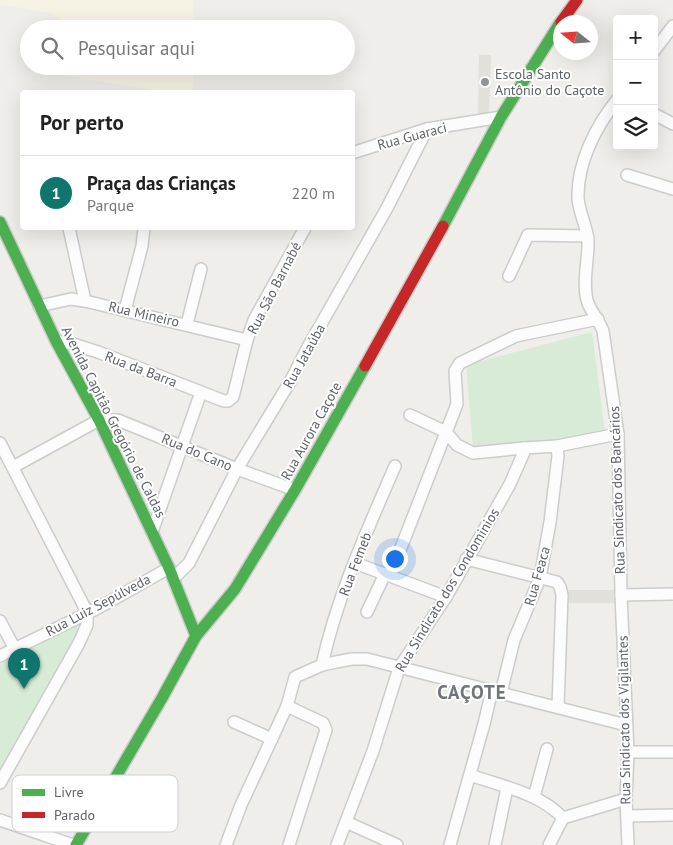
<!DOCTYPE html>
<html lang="pt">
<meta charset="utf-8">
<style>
:root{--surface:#fff;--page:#f6f6f6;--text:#222;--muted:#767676;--line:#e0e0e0;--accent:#0f766e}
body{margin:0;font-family:"PT Sans",sans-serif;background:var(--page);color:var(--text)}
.controls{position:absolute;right:15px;top:15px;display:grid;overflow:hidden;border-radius:5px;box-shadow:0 5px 20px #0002}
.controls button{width:45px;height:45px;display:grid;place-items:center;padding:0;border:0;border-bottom:1px solid var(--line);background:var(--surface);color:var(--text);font:25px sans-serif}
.compass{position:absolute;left:553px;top:15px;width:45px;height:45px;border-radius:50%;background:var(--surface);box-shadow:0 5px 20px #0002;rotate:287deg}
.you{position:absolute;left:394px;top:558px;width:18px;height:18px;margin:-12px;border:4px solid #fff;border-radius:50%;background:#1a73e8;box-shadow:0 0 0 8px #1a73e833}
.badge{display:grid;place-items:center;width:32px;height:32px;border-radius:50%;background:var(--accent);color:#fff;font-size:16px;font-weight:700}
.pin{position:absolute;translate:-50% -41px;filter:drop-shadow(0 1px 2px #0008)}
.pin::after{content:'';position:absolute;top:26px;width:18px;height:15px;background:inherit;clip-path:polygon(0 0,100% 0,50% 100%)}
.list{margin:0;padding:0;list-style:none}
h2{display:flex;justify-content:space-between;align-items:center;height:65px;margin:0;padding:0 20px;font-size:21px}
h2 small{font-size:16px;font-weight:400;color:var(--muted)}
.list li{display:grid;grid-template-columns:32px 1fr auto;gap:15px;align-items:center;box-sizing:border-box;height:75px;padding:0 20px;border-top:1px solid var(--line)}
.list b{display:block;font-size:19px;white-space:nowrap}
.list p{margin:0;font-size:16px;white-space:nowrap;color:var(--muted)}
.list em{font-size:16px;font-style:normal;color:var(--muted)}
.icon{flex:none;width:28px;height:28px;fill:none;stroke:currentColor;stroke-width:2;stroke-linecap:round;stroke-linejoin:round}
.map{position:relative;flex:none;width:673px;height:845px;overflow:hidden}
.search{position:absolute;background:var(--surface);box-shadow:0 5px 20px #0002;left:20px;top:20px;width:335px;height:55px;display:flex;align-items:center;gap:12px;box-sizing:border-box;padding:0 18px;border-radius:28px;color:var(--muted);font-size:19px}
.panel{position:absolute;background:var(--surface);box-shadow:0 5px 20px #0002;left:20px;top:90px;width:335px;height:140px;border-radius:5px}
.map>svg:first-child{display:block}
.commercial{fill:#f7f3e4}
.education{fill:#e2e0da}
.green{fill:#d8ebd6}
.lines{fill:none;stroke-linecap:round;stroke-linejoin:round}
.street-casing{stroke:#cbcccc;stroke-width:14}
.fast-casing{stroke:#cacacb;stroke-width:14}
.jam-casing{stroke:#cacacb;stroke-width:14}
.street{stroke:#fdfcfc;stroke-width:11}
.fast{stroke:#4caf50;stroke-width:11}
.jam{stroke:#c62828;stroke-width:11}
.poi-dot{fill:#919496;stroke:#fff;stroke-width:2}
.labels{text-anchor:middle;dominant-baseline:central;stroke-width:4;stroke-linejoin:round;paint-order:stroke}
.poi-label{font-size:14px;fill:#5f6368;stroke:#fff;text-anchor:start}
.street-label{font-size:14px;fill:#5f6368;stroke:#fff}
.district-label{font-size:19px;font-weight:bold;letter-spacing:1px;fill:#70757a;stroke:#fff}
.key{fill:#fff;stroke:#cfd0d2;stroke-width:1}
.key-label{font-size:14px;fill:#5f6368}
</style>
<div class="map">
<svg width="673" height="845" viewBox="0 0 673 845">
<rect width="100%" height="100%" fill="#efeeea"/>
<g class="commercial">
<polygon points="0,0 193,0 193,29 67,29 61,20 51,13 0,4"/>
<polygon points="62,66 193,66 193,92 169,92 60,75"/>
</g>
<g class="education">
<polygon points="479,55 491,55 489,115 478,115"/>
<polygon points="568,590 617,590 617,603 567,603"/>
</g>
<g class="green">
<polygon points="592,332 605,433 524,445 473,448 466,365"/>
<polygon points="86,621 0,775 0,664"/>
</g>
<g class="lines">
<defs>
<g id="street">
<polyline points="654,51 673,26"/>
<path d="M617,100c-21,26 -40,63 -39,98 1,14 8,27 10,41 1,20 -6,41 -1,61 3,11 12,20 16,31l15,103 3,161 7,157 -2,47 2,46"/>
<polyline points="654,114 673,124"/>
<polyline points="352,153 427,129 501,117"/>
<polyline points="627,175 673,189"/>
<polyline points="69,228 85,301"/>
<polyline points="509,276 528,235 587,236"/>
<polyline points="39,306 71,299 85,301 247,340"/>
<polyline points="125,310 142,246 144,228"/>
<polyline points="187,324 201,269"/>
<polyline points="56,341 73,344 98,352 224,401 228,401 233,397 247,340 254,320 305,228"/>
<polyline points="410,415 446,432 457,445 473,453 524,448"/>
<polyline points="0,443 87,612 87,625 79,643 0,783"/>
<polyline points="557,446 618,434"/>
<polyline points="13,467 99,420 118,420 237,469 295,490"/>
<polyline points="152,532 201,392"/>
<polyline points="466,559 557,582 560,587 562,595 558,707"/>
<polyline points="355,563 446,597"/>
<polyline points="390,576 457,404 455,371 460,363 516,336 598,319"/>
<polyline points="174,578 189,563 237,469 291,380 308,347 387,208 427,129"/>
<polyline points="621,595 673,594"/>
<polyline points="367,612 385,574"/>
<polyline points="0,621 15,649"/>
<polyline points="0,656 98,608 169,568"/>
<path d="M322,665c15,-69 45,-134 73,-199"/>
<polyline points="287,706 323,723 326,730 289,845"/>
<polyline points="234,722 272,739"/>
<polyline points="628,752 673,752"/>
<path d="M470,775c31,11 70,18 93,43l63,-19"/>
<polyline points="534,797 547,749"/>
<polyline points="627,816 673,815"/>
<polyline points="0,820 73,845"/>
<polyline points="346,822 397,845"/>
<polyline points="226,845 241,805 287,706 295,677 322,665 336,662 352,659 367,659 626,725"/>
<polyline points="337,845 373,751 399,668 446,597 510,484 524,452 524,448 557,446 558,456 550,522 540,578 514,640 501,693"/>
<polyline points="450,845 484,724 492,690"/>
<polyline points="495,845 507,788"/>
<polyline points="549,845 563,818"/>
</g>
<g id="fast">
<polyline points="0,222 56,341 99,420 169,568 196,636"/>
<polyline points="443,226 501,117 560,23"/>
<polyline points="76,845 162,698 196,636 235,589 295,490 365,366"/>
</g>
<g id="jam">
<polyline points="561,22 577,0"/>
<polyline points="365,366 443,226"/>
</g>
</defs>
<use href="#street" class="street-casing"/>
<use href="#fast" class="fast-casing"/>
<use href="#jam" class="jam-casing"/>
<use href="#street" class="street"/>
<use href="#fast" class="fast"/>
<use href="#jam" class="jam"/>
</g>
<circle class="poi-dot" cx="485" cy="82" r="5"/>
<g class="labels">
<g class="poi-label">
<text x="495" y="74">Escola Santo<tspan x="495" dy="16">Antônio do Caçote</tspan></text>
</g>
<g class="street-label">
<text transform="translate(412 136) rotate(-15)">Rua Guaraci</text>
<text transform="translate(274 288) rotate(-63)">Rua São Barnabé</text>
<text transform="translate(144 314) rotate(13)">Rua Mineiro</text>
<text transform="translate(304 356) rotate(-61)">Rua Jataúba</text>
<text transform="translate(141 369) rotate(21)">Rua da Barra</text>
<text transform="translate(114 422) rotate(63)">Avenida Capitão Gregório de Caldas</text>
<text transform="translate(311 431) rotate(-61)">Rua Aurora Caçote</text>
<text transform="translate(197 452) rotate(23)">Rua do Cano</text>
<text transform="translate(617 490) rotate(-92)">Rua Sindicato dos Bancários</text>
<text transform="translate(355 564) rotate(-69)">Rua Femeb</text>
<text transform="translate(537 576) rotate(-74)">Rua Feaca</text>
<text transform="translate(447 590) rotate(-59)">Rua Sindicato dos Condominios</text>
<text transform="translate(98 605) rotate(-28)">Rua Luiz Sepúlveda</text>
<text transform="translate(624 720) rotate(-91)">Rua Sindicato dos Vigilantes</text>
</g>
<g class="district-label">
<text x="472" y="692">CAÇOTE</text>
</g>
</g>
<rect x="12" y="775" width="166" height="57" rx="8" class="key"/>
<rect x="22" y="789" width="23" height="7" fill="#4caf50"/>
<rect x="22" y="812" width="23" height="6" fill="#c62828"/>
<g class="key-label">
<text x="54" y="797">Livre</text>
<text x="54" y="820">Parado</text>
</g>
</svg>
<div class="controls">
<button>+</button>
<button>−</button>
<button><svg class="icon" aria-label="layers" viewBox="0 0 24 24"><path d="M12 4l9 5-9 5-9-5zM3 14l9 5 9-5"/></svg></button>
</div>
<svg class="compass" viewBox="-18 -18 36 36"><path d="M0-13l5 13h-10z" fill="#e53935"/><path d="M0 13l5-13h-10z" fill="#767676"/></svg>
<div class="you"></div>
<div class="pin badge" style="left:24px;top:689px">1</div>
<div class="search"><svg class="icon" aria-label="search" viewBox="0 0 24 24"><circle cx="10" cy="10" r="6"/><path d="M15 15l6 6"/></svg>Pesquisar aqui</div>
<section class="panel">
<h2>Por perto<small></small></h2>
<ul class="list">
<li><span class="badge">1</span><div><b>Praça das Crianças</b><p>Parque</p></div><em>220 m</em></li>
</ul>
</section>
</div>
